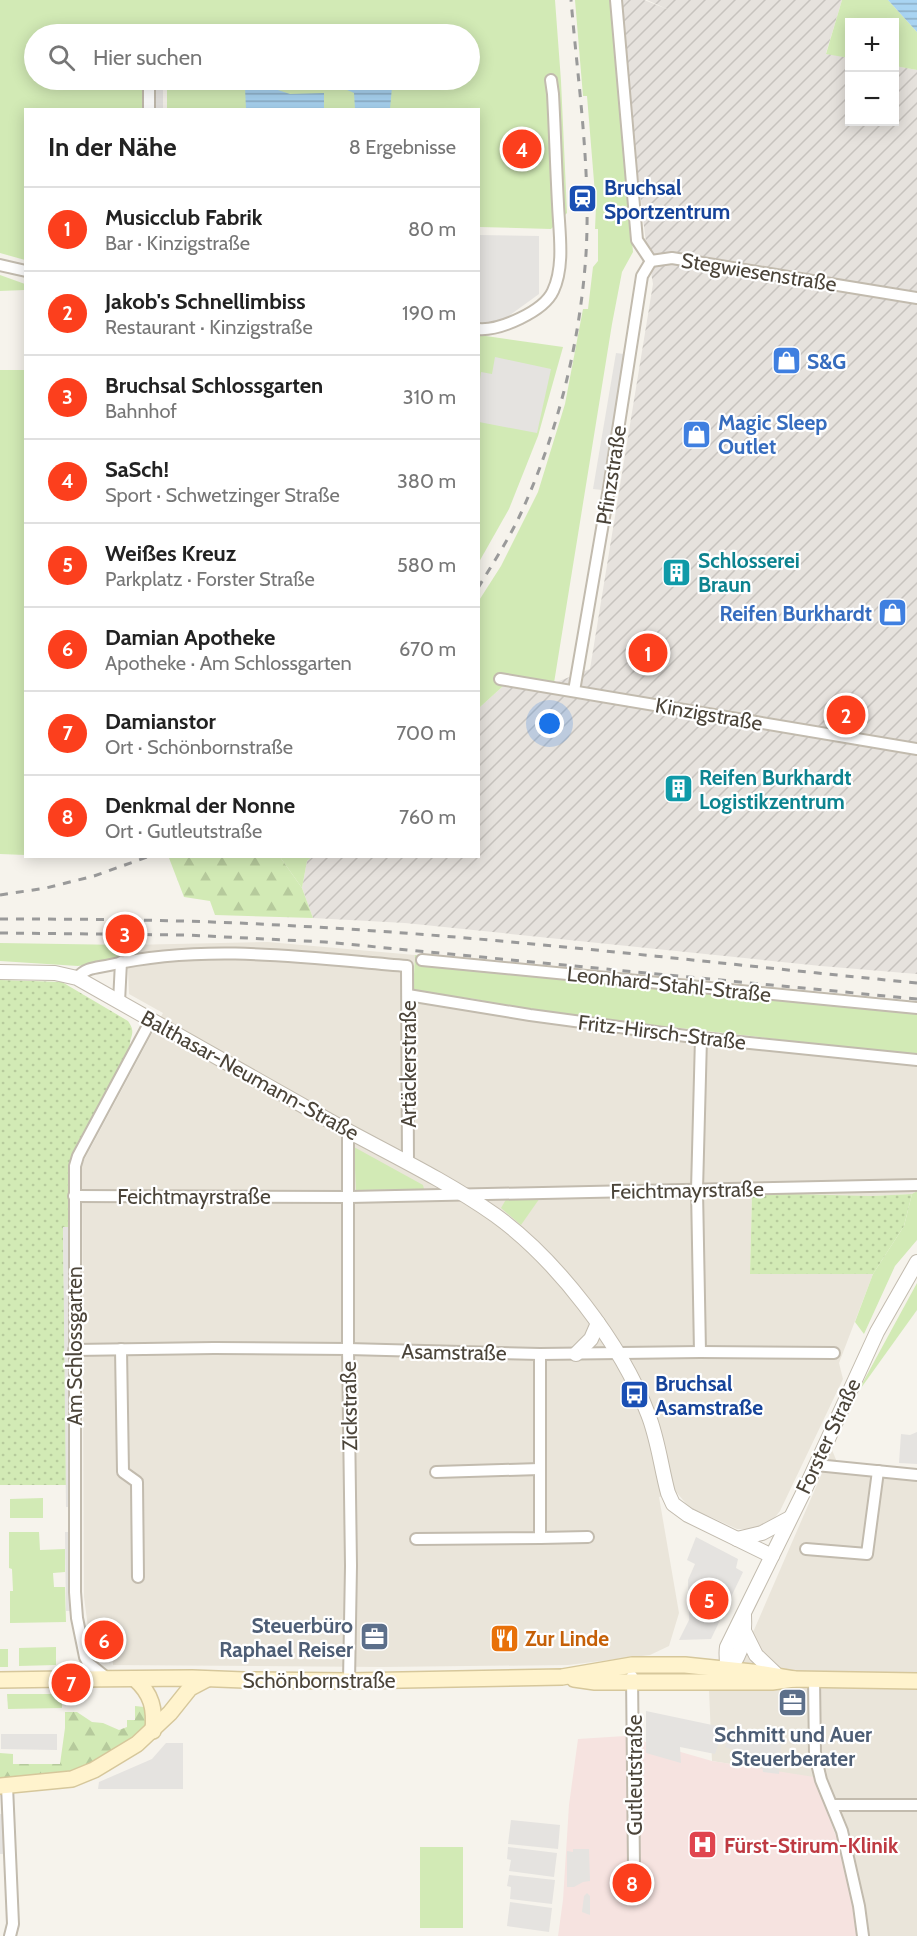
<!DOCTYPE html>
<html lang="de">
<meta charset="utf-8">
<style>
:root{--surface:#fff;--page:#f6f6f6;--text:#222;--muted:#767676;--line:#e0e0e0;--accent:#fc3f1d}
body{margin:0;font-family:Cabin,sans-serif;background:var(--page);color:var(--text)}
.controls{position:absolute;right:18px;top:18px;display:grid;overflow:hidden;border-radius:0px;box-shadow:0 3px 15px #0003}
.controls button{width:54px;height:54px;display:grid;place-items:center;padding:0;border:0;border-bottom:2px solid var(--line);background:var(--surface);color:var(--text);font:30px sans-serif}
.you{position:absolute;left:550px;top:724px;width:21px;height:21px;margin:-15px;border:4px solid #fff;border-radius:50%;background:#1a73e8;box-shadow:0 0 0 9px #1a73e833}
.badge{display:grid;place-items:center;width:39px;height:39px;border-radius:50%;background:var(--accent);color:#fff;font-size:20px;font-weight:700}
.pin{position:absolute;translate:-50% -50%;border:3px solid #fff;box-shadow:0 2px 6px #0006}
.list{margin:0;padding:0;list-style:none}
h2{display:flex;justify-content:space-between;align-items:center;height:78px;margin:0;padding:0 24px;font-size:26px}
h2 small{font-size:20px;font-weight:400;color:var(--muted)}
.list li{display:grid;grid-template-columns:39px 1fr auto;gap:18px;align-items:center;box-sizing:border-box;height:84px;padding:0 24px;border-top:2px solid var(--line)}
.list b{display:block;font-size:22px;white-space:nowrap}
.list p{margin:0;font-size:20px;white-space:nowrap;color:var(--muted)}
.list em{font-size:20px;font-style:normal;color:var(--muted)}
.icon{flex:none;width:33px;height:33px;fill:none;stroke:currentColor;stroke-width:2;stroke-linecap:round;stroke-linejoin:round}
.map{position:relative;flex:none;width:917px;height:1936px;overflow:hidden}
.search{position:absolute;background:var(--surface);box-shadow:0 3px 15px #0003;left:24px;top:24px;width:456px;height:66px;display:flex;align-items:center;gap:15px;box-sizing:border-box;padding:0 21px;border-radius:33px;color:var(--muted);font-size:22px}
.panel{position:absolute;background:var(--surface);box-shadow:0 3px 15px #0003;left:24px;top:108px;width:456px;height:750px;border-radius:0px}
.map>svg:first-child{display:block}
.residential{fill:#eae5da}
.industrial{fill:url(#industrial-furrows)}
.medical{fill:#f6e3e0}
.green{fill:#d2eab5}
.forest{fill:url(#forest-firs)}
.park{fill:url(#park-dots)}
.parking{fill:#e5e3e0}
.water{fill:url(#water-rules)}
.lines{fill:none;stroke-linecap:round;stroke-linejoin:round}
.minor-casing{stroke:#c2bbae;stroke-width:14}
.tertiary-casing{stroke:#c2bbae;stroke-width:16}
.secondary-casing{stroke:#d6c79b;stroke-width:18}
.minor{stroke:#fff;stroke-width:10}
.tertiary{stroke:#fff;stroke-width:14}
.secondary{stroke:#fff3cd;stroke-width:15}
.rail{stroke:#9a9a9a;stroke-width:3;stroke-dasharray:8 8;stroke-linecap:butt}
.labels{text-anchor:middle;dominant-baseline:central;stroke-width:4.5;stroke-linejoin:round;paint-order:stroke}
.transit-label{font-size:21px;font-weight:bold;fill:#164399;stroke:#fff;text-anchor:start}
.street-label{font-size:21px;fill:#4b4439;stroke:#fff}
.shop-label{font-size:21px;font-weight:bold;fill:#366cbe;stroke:#fff;text-anchor:start}
.culture-label{font-size:21px;font-weight:bold;fill:#0d838f;stroke:#fff;text-anchor:start}
.service-label{font-size:21px;font-weight:bold;fill:#4e5e75;stroke:#fff;text-anchor:end}
.food-label{font-size:21px;font-weight:bold;fill:#c56008;stroke:#fff;text-anchor:start}
.health-label{font-size:21px;font-weight:bold;fill:#be3a42;stroke:#fff;text-anchor:start}
</style>
<div class="map">
<svg width="917" height="1936" viewBox="0 0 917 1936">
<defs>
<pattern id="industrial-furrows" width="10" height="10" patternUnits="userSpaceOnUse" patternTransform="scale(1.5)"><rect width="10" height="10" fill="#e6e2dd"/><path d="M-1 1l2-2M0 10L10 0M9 11l2-2" fill="none" stroke="#c7c3be"/></pattern>
<pattern id="forest-firs" width="22" height="20" patternUnits="userSpaceOnUse" patternTransform="scale(1.5)"><rect width="22" height="20" fill="#d2eab5"/><path d="M5 1l3.5 6h-7zM16 11l3.5 6h-7z" fill="#b6ca9c"/></pattern>
<pattern id="park-dots" width="8" height="8" patternUnits="userSpaceOnUse" patternTransform="scale(1.5)"><rect width="8" height="8" fill="#d2eab5"/><path d="M2 2h.1M6 6h.1" fill="none" stroke="#b6ca9c" stroke-width="1.8" stroke-linecap="round"/></pattern>
<pattern id="water-rules" width="6" height="5" patternUnits="userSpaceOnUse" patternTransform="scale(1.5)"><rect width="6" height="5" fill="#a9d4f2"/><path d="M0 2.5h6" fill="none" stroke="#8caec5"/></pattern>
</defs>
<rect width="100%" height="100%" fill="#f6f3ec"/>
<g class="residential">
<polygon points="268,942 415,955 413,992 475,999 525,1010 609,1020 917,1055 917,1191 912,1194 871,1196 752,1194 750,1274 873,1274 839,1363 843,1379 780,1511 772,1521 761,1527 750,1529 737,1529 689,1507 677,1493 659,1497 679,1613 669,1646 650,1655 568,1665 382,1667 113,1665 112,1650 91,1650 84,1597 82,1164 163,1013 129,994 127,945"/>
<polygon points="832,1450 837,1462 843,1464 917,1469 917,1936 859,1936 847,1866 815,1778 712,1761 709,1690 754,1630"/>
</g>
<polygon class="industrial" points="617,0 644,0 667,9 647,0 842,0 826,53 849,58 850,122 894,122 895,66 917,70 917,974 821,966 405,923 313,918 302,888 307,861 312,857 478,856 479,708 513,677 554,683 590,669 653,284 646,243"/>
<polygon class="medical" points="625,1736 712,1761 814,1777 847,1866 859,1936 558,1936 563,1900 569,1805 578,1739"/>
<g class="green">
<polygon points="0,0 555,0 561,81 567,213 551,229 479,227 478,110 167,109 167,80 470,80 470,34 167,34 167,28 164,34 34,34 34,80 146,80 144,109 26,110 25,260 0,253"/>
<polygon points="575,0 612,0 633,252 622,272 612,324 554,683 513,677 479,708 478,602 501,566 538,492 565,404 583,309 588,309 593,267 598,261 598,229 595,229 596,206 587,96 583,96"/>
<polygon points="842,0 888,0 917,32 917,70 895,66 894,22 850,22 849,58 826,54"/>
<polygon points="0,275 25,284 25,290 0,291"/>
<polygon points="479,335 563,347 538,436 509,509 479,562"/>
<polygon points="0,370 25,370 25,855 0,854"/>
<polygon points="280,857 312,857 307,861 302,888"/>
<polygon points="0,943 127,945 127,959 78,966 0,961"/>
<polygon points="415,955 917,1012 917,1055 609,1020 525,1010 475,999 413,992"/>
<polygon points="354,1147 423,1185 424,1189 356,1190"/>
<polygon points="917,1191 917,1240 895,1266 864,1334 855,1322 873,1274 904,1226 912,1194"/>
<polygon points="542,1195 521,1225 501,1208 508,1196"/>
<polygon points="917,1283 917,1310 856,1395"/>
<polygon points="43,1498 43,1518 10,1518 10,1499"/>
<polygon points="9,1532 39,1532 40,1550 65,1549 65,1572 53,1573 54,1587 65,1587 66,1622 10,1623 10,1591 13,1591 12,1569 9,1568"/>
<polygon points="56,1647 56,1665 19,1666 19,1648"/>
<rect x="0" y="1649" width="8" height="18"/>
<polygon points="7,1694 62,1694 62,1708 8,1709"/>
<rect x="420" y="1847" width="43" height="81"/>
</g>
<g class="forest">
<polygon points="173,856 280,857 302,888 313,918 215,915 210,901 184,897 169,858"/>
<polygon points="135,1706 153,1708 147,1729 138,1731 137,1744 75,1771 0,1786 0,1753 13,1754 13,1764 60,1764 65,1728 65,1712 77,1712 92,1722 103,1723 119,1730 127,1727 127,1720 135,1720"/>
</g>
<g class="park">
<path d="M0,980l62,2 66,39c9,13 1,14 2,26l-60,113 -1,67h-6l4,258h-67z"/>
<polygon points="752,1193 871,1196 912,1194 904,1226 873,1274 750,1274"/>
</g>
<g class="parking">
<rect x="155" y="85" width="8" height="24"/>
<polygon points="479,235 539,236 539,294 499,323 479,325"/>
<polygon points="616,353 624,354 602,490 593,489"/>
<polygon points="495,357 551,369 537,433 479,422 479,386 481,372 492,374"/>
<polygon points="63,1227 69,1227 72,1507 66,1507"/>
<polygon points="917,1432 917,1464 899,1463 901,1434 910,1435"/>
<polygon points="65,1532 71,1532 74,1611 66,1611"/>
<polygon points="696,1537 738,1559 736,1568 743,1572 711,1639 679,1640 689,1620 688,1580 695,1564 687,1560"/>
<polygon points="646,1711 717,1726 714,1732 721,1736 715,1754 680,1747 681,1763 646,1753"/>
<polygon points="731,1731 781,1745 779,1774 763,1772 761,1760 725,1747"/>
<polygon points="1,1734 57,1734 57,1750 1,1749"/>
<polygon points="166,1743 183,1743 183,1789 98,1789 99,1782 152,1759"/>
<polygon points="0,1814 8,1814 10,1854 0,1854"/>
<polygon points="511,1820 560,1825 558,1849 508,1844"/>
<polygon points="508,1847 557,1853 554,1877 509,1871 511,1860 507,1859"/>
<polygon points="573,1849 589,1849 590,1881 583,1882 574,1887 567,1887 567,1851 573,1852"/>
<polygon points="509,1875 555,1880 552,1904 510,1899 511,1887 507,1886"/>
<polygon points="587,1893 590,1896 590,1915 582,1912 584,1896"/>
<polygon points="510,1902 552,1908 549,1932 507,1926"/>
</g>
<g class="water">
<polygon points="888,0 917,0 917,32"/>
<polygon points="245,80 269,80 278,90 290,94 324,93 324,109 246,109 245,88 242,82"/>
<path d="M338,80h51l3,7 -2,22h-35l-1,-16c-7,-3 -15,-6 -16,-13z"/>
</g>
<g class="lines">
<defs>
<g id="minor">
<polyline points="616,0 637,240 651,261"/>
<polyline points="149,110 149,80"/>
<polyline points="651,261 672,258 917,298"/>
<polyline points="0,265 26,271"/>
<path d="M478,329c22,2 66,-18 75,-38 12,-25 6,-60 5,-87 -2,-36 -3,-73 -5,-110l-2,-14"/>
<polyline points="500,679 917,749"/>
<polyline points="574,691 609,488 642,276 651,261"/>
<polyline points="422,960 917,1008"/>
<path d="M77,978c9,-11 20,-10 33,-13 97,-22 199,-7 297,1l1,196"/>
<polyline points="408,995 530,1015 701,1038 917,1060"/>
<polyline points="119,1002 121,962"/>
<polyline points="348,1131 348,1349 351,1566 349,1681"/>
<polyline points="74,1196 350,1197 917,1185"/>
<polyline points="121,1349 123,1472 137,1482 138,1577"/>
<polyline points="74,1350 214,1348 348,1349 540,1354 700,1352 834,1353"/>
<polyline points="700,1352 697,1190 701,1038"/>
<polyline points="816,1465 917,1475"/>
<polyline points="436,1472 540,1469"/>
<polyline points="540,1538 588,1537"/>
<polyline points="416,1539 540,1538 540,1354"/>
<polyline points="806,1549 867,1554 878,1471"/>
<polyline points="108,1679 88,1663 85,1657 77,1618 75,1592 75,1166 78,1156 151,1020"/>
<polyline points="814,1679 815,1755 821,1780 842,1831 859,1906 863,1936"/>
<polyline points="7,1786 13,1924 10,1936"/>
<polyline points="832,1805 917,1805"/>
<polyline points="621,1880 634,1867 632,1676"/>
</g>
<g id="tertiary">
<path d="M0,972l55,1 22,5c87,49 174,98 260,147 53,29 108,55 158,90 61,44 126,128 153,199 10,25 13,53 20,79l5,11 15,11 84,41"/>
<polyline points="576,1354 591,1339 598,1323"/>
<polyline points="737,1539 762,1533 790,1518"/>
<polyline points="745,1633 756,1655 777,1675"/>
<path d="M729,1669c14,-16 16,-33 15,-54"/>
<path d="M728,1680c1,-12 -3,-22 -1,-33l79,-160 71,-155 40,-70"/>
</g>
<g id="secondary">
<polyline points="77,1679 192,1678 244,1680 349,1681 562,1677 632,1665 685,1665 752,1672 794,1679"/>
<path d="M135,1679c17,15 20,30 18,52"/>
<polyline points="574,1679 595,1682 772,1682 794,1679 917,1681"/>
<polyline points="0,1680 65,1679"/>
<polyline points="0,1786 72,1779 94,1770 137,1744 170,1713 190,1688 207,1679"/>
</g>
</defs>
<use href="#minor" class="minor-casing"/>
<use href="#tertiary" class="tertiary-casing"/>
<use href="#secondary" class="secondary-casing"/>
<use href="#minor" class="minor"/>
<use href="#tertiary" class="tertiary"/>
<use href="#secondary" class="secondary"/>
<g class="rail">
<path d="M478,588c15,-25 31,-49 43,-75 37,-81 59,-170 65,-259 5,-83 -8,-171 -15,-254"/>
<polyline points="0,895 46,888 94,876 150,856"/>
<path d="M0,919c99,0 197,1 296,7 207,11 414,37 621,57"/>
<polyline points="0,933 186,935 325,942 917,999"/>
</g>
</g>
<defs>
<symbol id="station-square" viewBox="-11 -11 22 22"><rect x="-9" y="-9" width="18" height="18" rx="4" fill="#1a4fb4" stroke="#fff"/><path d="M-3-6H3Q5-6 5-4V2Q5 4 3 4L4.5 6H3L1.5 4h-3L-3 6H-4.5L-3 4Q-5 4-5 2V-4Q-5-6-3-6ZM-3.5-4v3h7v-3ZM-3.5 1v1.5H-2V1ZM2 1v1.5H3.5V1Z" fill="#fff"/></symbol>
<symbol id="shop-square" viewBox="-11 -11 22 22"><rect x="-9" y="-9" width="18" height="18" rx="4" fill="#3f7fe0" stroke="#fff"/><path d="M-5-2.5h2.3a2.7 3.5 0 0 1 5.4 0H5L5.5 6h-11ZM-1.5-2.5h3a1.5 2.3 0 0 0-3 0Z" fill="#fff"/></symbol>
<symbol id="building-square" viewBox="-11 -11 22 22"><rect x="-9" y="-9" width="18" height="18" rx="4" fill="#0f9aa8" stroke="#fff"/><path d="M-4-6H4V6H1V3H-1V6H-4ZM-2.5-4.3h1.7v1.8h-1.7ZM.8-4.3h1.7v1.8H.8ZM-2.5-1h1.7V.8h-1.7ZM.8-1h1.7V.8H.8Z" fill="#fff"/></symbol>
<symbol id="bus-square" viewBox="-11 -11 22 22"><rect x="-9" y="-9" width="18" height="18" rx="4" fill="#1a4fb4" stroke="#fff"/><path d="M-5-6H5V4H4V6H2V4H-2V6H-4V4H-5ZM-3.5-4V0h7V-4ZM-3.5 1.2v1.5H-2V1.2ZM2 1.2v1.5H3.5V1.2Z" fill="#fff"/></symbol>
<symbol id="office-square" viewBox="-11 -11 22 22"><rect x="-9" y="-9" width="18" height="18" rx="4" fill="#5c6f8a" stroke="#fff"/><path d="M-6-3h4V-5.5h4V-3h4V5H-6ZM-1-4.5V-3h2v-1.5ZM-6 0V1H6V0Z" fill="#fff"/></symbol>
<symbol id="restaurant-square" viewBox="-11 -11 22 22"><rect x="-9" y="-9" width="18" height="18" rx="4" fill="#e8710a" stroke="#fff"/><path d="M-5-6h1v4h1v-4h1v4h1v-4h1v5L-1.5 .5V6h-2V.5L-5-1ZM5-6V6H3V1.5H1.5Q1.5-4 5-6Z" fill="#fff"/></symbol>
<symbol id="hospital-square" viewBox="-11 -11 22 22"><rect x="-9" y="-9" width="18" height="18" rx="4" fill="#e0444e" stroke="#fff"/><path d="M-5-5h3v3.5h4V-5h3V5h-3V1.5h-4V5h-3Z" fill="#fff"/></symbol>
</defs>
<g fill-rule="evenodd">
<use href="#station-square" x="566" y="182" width="33" height="33"/>
<use href="#shop-square" x="770" y="344" width="33" height="33"/>
<use href="#shop-square" x="680" y="418" width="33" height="33"/>
<use href="#building-square" x="660" y="556" width="33" height="33"/>
<use href="#shop-square" x="876" y="596" width="33" height="33"/>
<use href="#building-square" x="662" y="772" width="33" height="33"/>
<use href="#bus-square" x="618" y="1378" width="33" height="33"/>
<use href="#office-square" x="358" y="1620" width="33" height="33"/>
<use href="#restaurant-square" x="488" y="1622" width="33" height="33"/>
<use href="#office-square" x="776" y="1686" width="33" height="33"/>
<use href="#hospital-square" x="686" y="1828" width="33" height="33"/>
</g>
<g class="labels">
<g class="transit-label">
<text x="604" y="187">Bruchsal<tspan x="604" dy="24">Sportzentrum</tspan></text>
<text x="655" y="1383">Bruchsal<tspan x="655" dy="24">Asamstraße</tspan></text>
</g>
<g class="street-label">
<text transform="translate(759 272) rotate(9)">Stegwiesenstraße</text>
<text transform="translate(611 475) rotate(-81)">Pfinzstraße</text>
<text transform="translate(709 714) rotate(10)">Kinzigstraße</text>
<text transform="translate(669 984) rotate(6)">Leonhard-Stahl-Straße</text>
<text transform="translate(662 1032) rotate(7)">Fritz-Hirsch-Straße</text>
<text transform="translate(408 1064) rotate(-90)">Artäckerstraße</text>
<text transform="translate(250 1075) rotate(29)">Balthasar-Neumann-Straße</text>
<text transform="translate(687 1190) rotate(-1)">Feichtmayrstraße</text>
<text x="194" y="1196">Feichtmayrstraße</text>
<text transform="translate(74 1346) rotate(-90)">Am Schlossgarten</text>
<text transform="translate(454 1352) rotate(1)">Asamstraße</text>
<text transform="translate(349 1406) rotate(-91)">Zickstraße</text>
<text transform="translate(828 1436) rotate(-65)">Forster Straße</text>
<text x="319" y="1680">Schönbornstraße</text>
<text transform="translate(634 1775) rotate(-90)">Gutleutstraße</text>
</g>
<g class="shop-label">
<text x="807" y="361">S&amp;G</text>
<text x="718" y="422">Magic Sleep<tspan x="718" dy="24">Outlet</tspan></text>
<text x="872" y="613" text-anchor="end">Reifen Burkhardt</text>
</g>
<g class="culture-label">
<text x="698" y="560">Schlosserei<tspan x="698" dy="24">Braun</tspan></text>
<text x="699" y="777">Reifen Burkhardt<tspan x="699" dy="24">Logistikzentrum</tspan></text>
</g>
<g class="service-label">
<text x="353" y="1625">Steuerbüro<tspan x="353" dy="24">Raphael Reiser</tspan></text>
<text x="793" y="1734" text-anchor="middle">Schmitt und Auer<tspan x="793" dy="24">Steuerberater</tspan></text>
</g>
<g class="food-label">
<text x="525" y="1638">Zur Linde</text>
</g>
<g class="health-label">
<text x="724" y="1845">Fürst-Stirum-Klinik</text>
</g>
</g>
</svg>
<div class="controls">
<button>+</button>
<button>−</button>
</div>
<div class="you"></div>
<div class="pin badge" style="left:648px;top:653px">1</div>
<div class="pin badge" style="left:846px;top:715px">2</div>
<div class="pin badge" style="left:125px;top:934px">3</div>
<div class="pin badge" style="left:522px;top:149px">4</div>
<div class="pin badge" style="left:709px;top:1600px">5</div>
<div class="pin badge" style="left:104px;top:1640px">6</div>
<div class="pin badge" style="left:71px;top:1683px">7</div>
<div class="pin badge" style="left:632px;top:1883px">8</div>
<div class="search"><svg class="icon" aria-label="search" viewBox="0 0 24 24"><circle cx="10" cy="10" r="6"/><path d="M15 15l6 6"/></svg>Hier suchen</div>
<section class="panel">
<h2>In der Nähe<small>8 Ergebnisse</small></h2>
<ul class="list">
<li><span class="badge">1</span><div><b>Musicclub Fabrik</b><p>Bar · Kinzigstraße</p></div><em>80 m</em></li>
<li><span class="badge">2</span><div><b>Jakob's Schnellimbiss</b><p>Restaurant · Kinzigstraße</p></div><em>190 m</em></li>
<li><span class="badge">3</span><div><b>Bruchsal Schlossgarten</b><p>Bahnhof</p></div><em>310 m</em></li>
<li><span class="badge">4</span><div><b>SaSch!</b><p>Sport · Schwetzinger Straße</p></div><em>380 m</em></li>
<li><span class="badge">5</span><div><b>Weißes Kreuz</b><p>Parkplatz · Forster Straße</p></div><em>580 m</em></li>
<li><span class="badge">6</span><div><b>Damian Apotheke</b><p>Apotheke · Am Schlossgarten</p></div><em>670 m</em></li>
<li><span class="badge">7</span><div><b>Damianstor</b><p>Ort · Schönbornstraße</p></div><em>700 m</em></li>
<li><span class="badge">8</span><div><b>Denkmal der Nonne</b><p>Ort · Gutleutstraße</p></div><em>760 m</em></li>
</ul>
</section>
</div>
